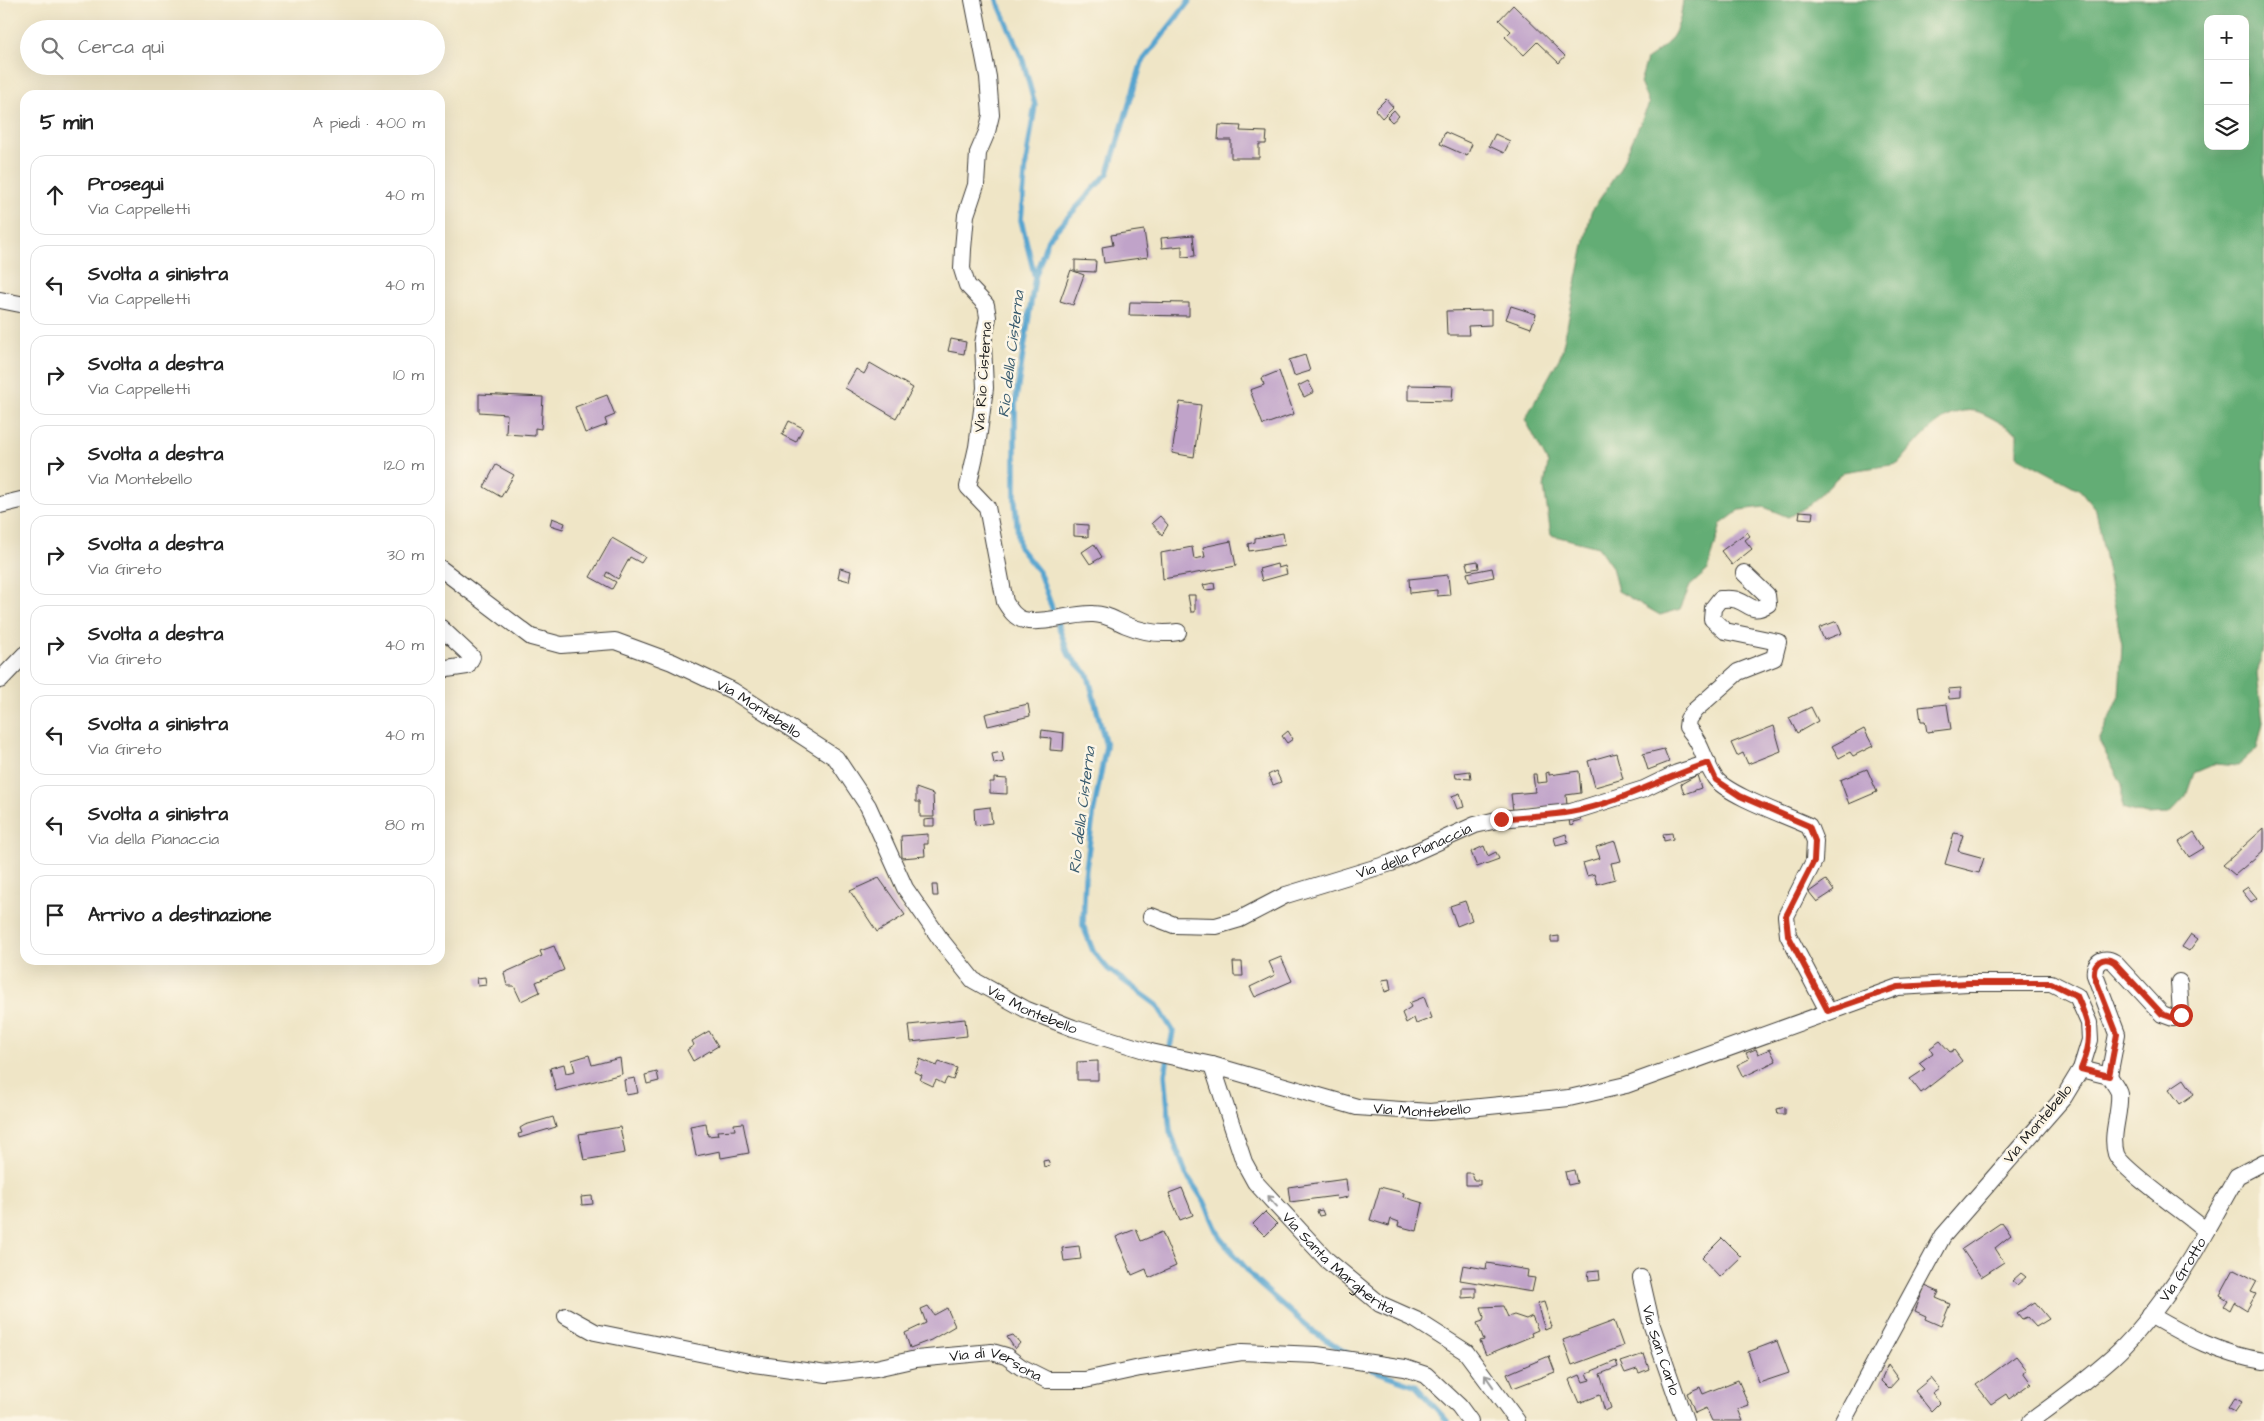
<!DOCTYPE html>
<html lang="it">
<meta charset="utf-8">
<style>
:root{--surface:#fff;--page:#f2f2f2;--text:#222;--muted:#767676;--line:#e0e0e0}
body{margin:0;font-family:"Architects Daughter",sans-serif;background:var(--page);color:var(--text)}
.controls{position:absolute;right:15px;top:15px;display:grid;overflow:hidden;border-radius:10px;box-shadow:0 5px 20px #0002}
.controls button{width:45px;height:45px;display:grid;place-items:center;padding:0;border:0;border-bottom:1px solid var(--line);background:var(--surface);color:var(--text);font:25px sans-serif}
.stop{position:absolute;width:15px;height:15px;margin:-11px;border:4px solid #c8321e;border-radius:50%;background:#fff}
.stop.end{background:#c8321e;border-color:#fff;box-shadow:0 1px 5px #0008}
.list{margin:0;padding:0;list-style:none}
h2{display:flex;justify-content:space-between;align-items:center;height:65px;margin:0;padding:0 20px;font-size:21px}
h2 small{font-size:16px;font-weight:400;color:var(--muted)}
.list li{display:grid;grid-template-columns:32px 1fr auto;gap:15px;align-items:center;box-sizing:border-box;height:80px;margin:0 10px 10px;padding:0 10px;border:1px solid var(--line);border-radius:15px}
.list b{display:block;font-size:19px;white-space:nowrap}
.list p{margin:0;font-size:16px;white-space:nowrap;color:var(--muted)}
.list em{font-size:16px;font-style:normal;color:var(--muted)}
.icon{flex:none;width:28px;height:28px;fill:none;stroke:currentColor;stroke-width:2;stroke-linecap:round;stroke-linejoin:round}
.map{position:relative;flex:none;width:2264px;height:1421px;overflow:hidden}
.search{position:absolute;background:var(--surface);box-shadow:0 5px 20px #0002;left:20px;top:20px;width:425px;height:55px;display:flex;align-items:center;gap:12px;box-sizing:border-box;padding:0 18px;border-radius:28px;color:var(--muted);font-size:19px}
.panel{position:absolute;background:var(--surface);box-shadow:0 5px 20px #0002;left:20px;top:90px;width:425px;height:875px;border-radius:15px}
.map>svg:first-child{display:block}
.forest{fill:#64ad75;stroke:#406448;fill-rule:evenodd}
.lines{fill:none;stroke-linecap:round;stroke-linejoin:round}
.stream{stroke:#56a4cf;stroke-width:5.5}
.building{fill:#c0a3c9}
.minor-casing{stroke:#3c3a36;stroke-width:18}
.minor{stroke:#fff;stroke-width:16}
.oneway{stroke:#999}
.route{stroke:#c8321e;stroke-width:6}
.labels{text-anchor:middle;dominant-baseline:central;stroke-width:5;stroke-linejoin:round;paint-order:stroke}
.street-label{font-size:15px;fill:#1c1c1c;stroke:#fcf5e5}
.water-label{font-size:16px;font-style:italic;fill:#36596d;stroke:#fcf5e5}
</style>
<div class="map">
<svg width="2264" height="1421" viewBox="0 0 2264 1421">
<rect width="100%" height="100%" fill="#fcf5e5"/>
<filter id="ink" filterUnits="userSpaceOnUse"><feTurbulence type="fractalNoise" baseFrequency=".02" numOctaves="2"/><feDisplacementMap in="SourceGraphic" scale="10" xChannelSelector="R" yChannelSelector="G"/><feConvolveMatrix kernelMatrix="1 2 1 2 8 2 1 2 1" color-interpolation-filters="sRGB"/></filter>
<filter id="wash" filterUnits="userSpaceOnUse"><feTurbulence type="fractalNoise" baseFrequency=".0096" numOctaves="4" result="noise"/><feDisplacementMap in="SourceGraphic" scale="20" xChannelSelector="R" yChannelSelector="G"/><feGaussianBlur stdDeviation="1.12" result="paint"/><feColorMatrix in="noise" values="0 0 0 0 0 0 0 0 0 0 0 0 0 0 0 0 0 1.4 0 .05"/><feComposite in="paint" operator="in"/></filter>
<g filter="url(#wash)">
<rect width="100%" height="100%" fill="#efe5c6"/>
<path class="forest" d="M1683,0h581v644l-7,30 6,49 -6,26 -19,17 -23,-2 -21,9 -8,23 -17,18 -23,1 -24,-7v-24l-23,-43 20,-45 3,-51 -26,-135 -16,-20 -63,-34v-24c-11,-5 -31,-19 -42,-21 -32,-5 -59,33 -77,53l-55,8 -35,34 -20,11 -24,-10 -24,3 -19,14 -13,46 -18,16 -10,23 -20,6 -42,-24 -6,-24 -14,-20 -47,-12 -7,-48 4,-24 -23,-44 36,-64 30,-143 28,-42 30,-66 -9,-21 7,-24c27,-18 32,-27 36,-59zM2208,19h37v127h-37z"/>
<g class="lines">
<g class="stream">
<polyline points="997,0 1023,61 1035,105 1026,163 1021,220 1035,277"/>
<polyline points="1190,0 1142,62 1108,173 1048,239 1035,277 1015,405 1015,501 1019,547 1039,572 1069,655 1088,675 1106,746 1094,809 1085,876 1083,925 1093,951 1108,969 1157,1005 1173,1031 1165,1074 1170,1131 1186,1174 1204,1201 1220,1237 1257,1282 1311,1330 1348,1354"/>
<polyline points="1372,1370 1415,1385 1447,1421"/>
</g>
</g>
<g id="blocks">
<g class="building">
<polygon points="1513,5 1565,56 1559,63 1537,42 1524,55 1505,37 1511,31 1499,20"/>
<polygon points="99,23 99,29 68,29 68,25"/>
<polygon points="1386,99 1393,107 1382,118 1375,110"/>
<polygon points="1394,110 1399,116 1392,122 1387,117"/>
<polygon points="1219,125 1241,126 1240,131 1267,132 1266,144 1259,144 1259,158 1231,158 1231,140 1218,140"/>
<polygon points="1445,132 1472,144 1467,156 1440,144"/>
<polygon points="1495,134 1510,141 1504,153 1489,146"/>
<polygon points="1144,230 1148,257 1104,263 1102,247 1113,245 1111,235"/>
<polygon points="1193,235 1195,256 1182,257 1182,246 1162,248 1161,238"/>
<polygon points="1075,260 1096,261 1095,272 1075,271"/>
<polygon points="1071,270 1084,275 1073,305 1060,301"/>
<polygon points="1130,302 1189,303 1189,316 1129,315"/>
<polygon points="1511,306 1536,314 1531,328 1506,319"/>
<polygon points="1491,310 1491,325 1468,326 1469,335 1447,335 1446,311"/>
<polygon points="951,339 966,342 964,354 948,351"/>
<polygon points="1305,355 1310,371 1294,376 1289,360"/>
<polygon points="870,363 913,388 896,418 845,388 856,369 864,374"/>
<polygon points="1279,371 1294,414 1263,425 1250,390 1264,385 1262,378"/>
<polygon points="1308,381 1314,392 1304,397 1298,386"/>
<polygon points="1408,385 1453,386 1452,401 1408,400"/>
<polygon points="479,394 543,397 541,429 535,428 535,436 506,434 507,414 479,412"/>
<polygon points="607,395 615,415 605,419 607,425 585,433 575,407"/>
<polygon points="1180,402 1201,405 1194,457 1172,453"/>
<polygon points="789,421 803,428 796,442 782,435"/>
<polygon points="496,465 514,475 501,497 484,487"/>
<polygon points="1800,511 1813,512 1812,519 1799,518"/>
<polygon points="1160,516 1168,525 1162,535 1152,523"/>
<polygon points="552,518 565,523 563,529 550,525"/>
<polygon points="1074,524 1088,525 1088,537 1074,536"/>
<polygon points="1747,532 1750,536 1745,540 1752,549 1732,565 1721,551"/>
<polygon points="1283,533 1285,545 1249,551 1248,544 1255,542 1255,538"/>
<polygon points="612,538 645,557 641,563 630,557 618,579 607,572 605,576 616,582 612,589 590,577"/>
<polygon points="1231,541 1236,566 1163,579 1161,553 1192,547 1194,559 1205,557 1203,547"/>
<polygon points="1094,544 1102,557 1090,564 1082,552"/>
<polygon points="1478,561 1479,568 1468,570 1466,563"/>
<polygon points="1277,564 1278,568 1285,566 1287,574 1262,581 1259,569"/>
<polygon points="840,568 851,571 849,581 838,578"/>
<polygon points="1492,568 1494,577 1469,582 1467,573"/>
<polygon points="1448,575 1450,595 1437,596 1437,590 1410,593 1409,579"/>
<polygon points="1214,583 1215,589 1205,590 1203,585"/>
<polygon points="1188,595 1195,595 1195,612 1191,612"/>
<polygon points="1837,621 1842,633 1824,640 1819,628"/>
<polygon points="1961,688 1961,698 1949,699 1948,689"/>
<polygon points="1028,704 1030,716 988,726 985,714"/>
<polygon points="1947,704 1951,729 1927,732 1925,721 1921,721 1919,707"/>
<polygon points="1811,707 1818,721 1797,733 1789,718"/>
<polygon points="1774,726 1781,751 1748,764 1743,753 1737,756 1731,743"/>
<polygon points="1864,729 1873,746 1853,756 1850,752 1839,758 1832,746"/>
<polygon points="1042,730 1064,733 1063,751 1050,750 1051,738 1041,737"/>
<polygon points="1288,731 1293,739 1287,743 1282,736"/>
<polygon points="1664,749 1669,762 1648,770 1643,754"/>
<polygon points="1002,752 1004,762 994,764 992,754"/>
<polygon points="1616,753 1623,779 1595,787 1588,761"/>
<polygon points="1867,769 1877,792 1849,804 1840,780"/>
<polygon points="1276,771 1281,782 1273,785 1268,775"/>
<polygon points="1470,771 1471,779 1456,778 1455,773"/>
<polygon points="1579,771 1581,793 1566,795 1567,805 1513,811 1511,794 1535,792 1533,774 1536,774 1537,783 1547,782 1546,773 1549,772 1549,775"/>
<polygon points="1697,775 1701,788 1684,794 1681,784"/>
<polygon points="994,778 1007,779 1007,794 990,793 990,782 994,782"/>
<polygon points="916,788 933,794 934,817 920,817 920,802 916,802"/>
<polygon points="1460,793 1464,807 1457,809 1452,796"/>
<polygon points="990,807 992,823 975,825 974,809"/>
<polygon points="1580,817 1581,820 1573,822 1574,825 1570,826 1569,819"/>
<polygon points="934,819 934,826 924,826 924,820"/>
<polygon points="2264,828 2264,850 2235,875 2223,865"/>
<polygon points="2194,832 2204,848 2189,857 2179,842"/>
<polygon points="1672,833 1673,839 1664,841 1663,834"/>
<polygon points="1954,833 1963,835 1958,851 1984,858 1979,873 1945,864"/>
<polygon points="928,834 928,844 924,844 925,856 902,858 901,836"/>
<polygon points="1566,834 1568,842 1556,845 1554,838"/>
<polygon points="1615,841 1621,861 1611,863 1615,879 1597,884 1594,874 1587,876 1583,863 1600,858 1596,847"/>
<polygon points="1484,846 1488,856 1496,852 1499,859 1477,867 1471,852"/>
<polygon points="879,878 905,915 877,932 850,891"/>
<polygon points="1826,880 1834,891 1817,902 1809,892"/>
<polygon points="932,885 937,885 938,896 933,896"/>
<polygon points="2248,887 2257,898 2251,902 2242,891"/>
<polygon points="1465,901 1472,920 1457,926 1450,906"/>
<polygon points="2191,934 2198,939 2189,951 2182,947"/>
<polygon points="1559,936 1559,942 1551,942 1551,937"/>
<polygon points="554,946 564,970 536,982 540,992 521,1001 514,986 507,986 504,973 542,956 540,951"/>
<polygon points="1281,957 1292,981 1255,997 1250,987 1275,975 1269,962"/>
<polygon points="1233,962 1242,962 1243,976 1234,976"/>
<polygon points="485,977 486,985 478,986 477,978"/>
<polygon points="1389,979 1391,990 1385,992 1382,980"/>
<polygon points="1424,997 1432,1018 1416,1024 1414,1018 1406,1023 1402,1013 1411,1007 1409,1003"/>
<polygon points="965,1019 967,1036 911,1042 909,1025"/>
<polygon points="709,1031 718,1046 693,1061 687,1050 694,1045 692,1041"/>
<polygon points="1940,1041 1950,1052 1954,1050 1962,1061 1921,1093 1910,1079 1925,1069 1919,1063 1933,1053 1930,1048"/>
<polygon points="1756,1049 1758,1054 1770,1049 1776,1061 1743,1077 1737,1065 1749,1059 1746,1053"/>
<polygon points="589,1055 592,1065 620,1058 622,1074 556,1091 550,1068 564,1064 566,1073 575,1071 572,1060"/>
<polygon points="920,1059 937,1066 939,1062 957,1068 953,1080 947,1078 944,1084 936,1080 933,1086 920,1080 922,1075 914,1072"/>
<polygon points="1098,1061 1098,1080 1077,1080 1077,1062"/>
<polygon points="657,1072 659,1081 647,1084 645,1075"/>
<polygon points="635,1078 638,1093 626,1095 624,1080"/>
<polygon points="2184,1079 2194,1094 2180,1104 2169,1089"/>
<polygon points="1785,1107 1785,1114 1778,1114 1777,1109"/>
<polygon points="553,1117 556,1127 519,1138 518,1134 522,1133 520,1128 525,1125"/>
<polygon points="706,1123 708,1136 718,1135 717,1131 735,1130 734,1124 743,1123 749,1153 721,1158 720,1151 696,1156 690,1126"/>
<polygon points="620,1127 625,1153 584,1160 579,1134"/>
<polygon points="1048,1160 1050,1165 1044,1167 1043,1161"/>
<polygon points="1574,1170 1577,1183 1568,1185 1565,1172"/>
<polygon points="1466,1173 1472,1173 1474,1180 1480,1180 1480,1185 1466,1185"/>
<polygon points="1346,1179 1348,1197 1337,1199 1336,1196 1290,1202 1288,1187"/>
<polygon points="1380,1187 1404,1193 1403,1197 1423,1203 1417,1231 1398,1226 1399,1222 1391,1219 1389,1226 1370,1220"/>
<polygon points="1182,1188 1193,1215 1180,1220 1169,1193"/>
<polygon points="592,1196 593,1204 582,1205 581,1197"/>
<polygon points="1322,1210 1324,1215 1319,1216 1317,1211"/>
<polygon points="1265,1212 1277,1224 1265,1236 1253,1224"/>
<polygon points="2002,1222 2011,1235 1995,1248 2004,1262 1981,1277 1962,1249"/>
<polygon points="1136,1229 1141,1241 1162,1232 1176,1266 1149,1278 1146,1269 1132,1275 1116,1237"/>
<polygon points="1722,1238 1741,1257 1720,1277 1702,1258"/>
<polygon points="1079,1246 1081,1259 1064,1261 1062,1248"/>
<polygon points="1487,1263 1528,1270 1527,1277 1535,1278 1532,1292 1460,1280 1463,1265 1486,1269"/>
<polygon points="2234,1269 2257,1281 2251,1292 2256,1294 2247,1310 2234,1302 2230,1310 2224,1306 2228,1300 2220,1295"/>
<polygon points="1599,1270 1600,1280 1589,1281 1588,1271"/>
<polygon points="2021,1273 2026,1277 2017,1285 2012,1281"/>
<polygon points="1925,1286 1939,1292 1936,1298 1950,1304 1941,1326 1925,1319 1926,1316 1915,1311"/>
<polygon points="1462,1288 1476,1288 1476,1297 1462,1298"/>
<polygon points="1544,1302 1552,1327 1545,1330 1537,1304"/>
<polygon points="2035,1302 2049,1319 2036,1327 2027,1317 2022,1319 2017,1313"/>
<polygon points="928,1306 934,1315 947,1308 955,1326 931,1340 910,1348 905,1333 926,1323 921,1309"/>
<polygon points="1503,1306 1508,1317 1514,1315 1526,1319 1532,1316 1538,1330 1531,1333 1532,1336 1486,1355 1480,1341 1484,1340 1477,1323 1483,1321 1484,1317 1481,1307"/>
<polygon points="1614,1321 1623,1346 1572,1365 1563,1340"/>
<polygon points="1013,1335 1020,1343 1015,1349 1007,1337"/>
<polygon points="1777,1341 1789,1373 1759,1383 1748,1352"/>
<polygon points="1644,1354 1649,1369 1639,1373 1637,1369 1625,1373 1620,1362"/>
<polygon points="1549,1356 1555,1372 1513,1388 1507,1374"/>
<polygon points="2016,1356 2027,1370 2023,1372 2031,1383 2009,1399 2006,1394 1991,1404 1976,1385"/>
<polygon points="1616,1361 1618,1367 1600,1374 1611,1408 1605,1411 1600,1395 1579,1403 1569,1380 1580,1375 1583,1382 1590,1380 1587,1373"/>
<polygon points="1888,1365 1898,1379 1889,1389 1881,1381"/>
<polygon points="1931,1378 1939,1388 1932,1393 1940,1402 1931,1411 1915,1391"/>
<polygon points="1738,1380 1749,1405 1738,1409 1743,1421 1712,1421 1706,1408 1695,1413 1687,1393 1700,1387 1703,1394"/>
<polygon points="2235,1398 2242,1402 2235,1412 2228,1408"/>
</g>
</g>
</g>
<g filter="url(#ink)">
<use href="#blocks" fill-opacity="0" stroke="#3c3a36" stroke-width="1"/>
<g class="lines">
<defs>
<g id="minor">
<path d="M973,0l15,77 3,38 -4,17 -9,21 -2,32 -10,30 -3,34 -1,20 5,16 19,20 2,12 -5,27 2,44 -8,59 -9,40 19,20 18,95c5,8 10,16 19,18 18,5 48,-7 69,-6 13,0 21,6 33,11 17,7 33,10 52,7"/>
<polyline points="0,300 25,305"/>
<polyline points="0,505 25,499"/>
<path id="s1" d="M440,568l91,69 30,8 54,-4 57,21 61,29 103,67 32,48 37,82 36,52 32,40 54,30 46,18 78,24 61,13 145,42 73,5 139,-14 57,-13 272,-98 70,-4h83l26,13 12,27 1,17 -9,29 -17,28 -121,139 -100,185"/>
<path d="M1744,573l23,22 1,9c-16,10 -17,1 -31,-4 -5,-2 -12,-1 -17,-1l-7,9 -1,11 13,12 53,11 -4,16 -36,14 -43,38 -7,9 -1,8c16,18 16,33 28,51 12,17 73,38 94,48l6,15 -1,20 -28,55 2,19 40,76"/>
<polyline points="440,627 472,657 467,666 440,670"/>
<polyline points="0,680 25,654"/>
<path id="s2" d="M1151,916l23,9 42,1 24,-7 46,-24 105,-32 84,-38 26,-6 70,-7 73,-23 33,-16 31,-10"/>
<path id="s3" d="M1212,1065l32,97 11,20 73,79 52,43 36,16 50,32 51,69"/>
<path d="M2081,1069l28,7 8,-42 -22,-59c-2,-12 8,-20 19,-13l48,52 11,4 8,-3 -2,-33"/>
<polyline points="2206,1231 2237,1176 2264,1162"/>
<path id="s4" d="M1641,1278l11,48 33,95"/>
<path d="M2150,1315c36,21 72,40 114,46"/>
<path id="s5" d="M566,1316l29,16 159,32 73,10 49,-6 40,-9 76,-7 14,4 15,11 26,13h38l55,-12 102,-16 75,3 88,13 21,7 33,31 11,15"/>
<path id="s6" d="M2031,1421c28,-20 56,-41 82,-64 32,-29 73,-87 93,-126 -16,-15 -85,-62 -90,-77 -6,-20 5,-41 3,-61 -1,-5 -7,-12 -10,-17"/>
</g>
</defs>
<use href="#minor" class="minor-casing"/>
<use href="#minor" class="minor"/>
</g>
<defs><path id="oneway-shaft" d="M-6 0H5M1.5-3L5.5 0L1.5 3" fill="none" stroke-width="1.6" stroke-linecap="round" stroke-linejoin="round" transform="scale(1.25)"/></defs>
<g class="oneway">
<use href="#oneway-shaft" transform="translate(1272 1201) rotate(-132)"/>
<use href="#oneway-shaft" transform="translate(1489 1381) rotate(-125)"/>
</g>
</g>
<g class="lines" filter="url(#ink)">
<path class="route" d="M1501,819c23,-3 47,-3 69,-7 48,-8 92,-34 138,-49l8,17 24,16 69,30 6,15 -1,20 -28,55 2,19 40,76 70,-24 70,-4h83l26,13c13,30 17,42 4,73l28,7 8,-42 -23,-59c-1,-12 9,-20 20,-13l48,52 11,4 8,-3"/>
</g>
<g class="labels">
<g class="street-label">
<text transform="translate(983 377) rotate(-86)">Via Rio Cisterna</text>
<text stroke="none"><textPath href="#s1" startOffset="359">Via Montebello</textPath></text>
<text stroke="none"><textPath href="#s2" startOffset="279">Via della Pianaccia</textPath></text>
<text stroke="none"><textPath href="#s1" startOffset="779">Via Montebello</textPath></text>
<text stroke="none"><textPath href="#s1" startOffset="1184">Via Montebello</textPath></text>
<text transform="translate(2038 1124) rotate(-50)">Via Montebello</text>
<text stroke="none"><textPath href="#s3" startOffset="242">Via Santa Margherita</textPath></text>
<text stroke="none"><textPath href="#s6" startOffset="216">Via Grotto</textPath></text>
<text stroke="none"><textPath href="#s4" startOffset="75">Via San Carlo</textPath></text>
<text stroke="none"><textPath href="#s5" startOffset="442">Via di Versona</textPath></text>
</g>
<g class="water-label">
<text transform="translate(1011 354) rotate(-83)">Rio della Cisterna</text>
<text transform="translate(1082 810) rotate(-83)">Rio della Cisterna</text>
</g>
</g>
</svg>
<div class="controls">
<button>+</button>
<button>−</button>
<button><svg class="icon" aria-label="layers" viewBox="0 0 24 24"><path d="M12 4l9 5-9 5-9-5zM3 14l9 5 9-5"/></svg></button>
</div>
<div class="stop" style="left:2181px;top:1015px"></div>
<div class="stop end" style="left:1501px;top:819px"></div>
<div class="search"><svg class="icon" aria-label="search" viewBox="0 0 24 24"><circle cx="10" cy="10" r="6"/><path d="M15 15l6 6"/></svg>Cerca qui</div>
<section class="panel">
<h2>5 min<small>A piedi · 400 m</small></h2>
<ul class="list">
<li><svg class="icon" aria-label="ahead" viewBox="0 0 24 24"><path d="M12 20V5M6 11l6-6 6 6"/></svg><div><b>Prosegui</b><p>Via Cappelletti</p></div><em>40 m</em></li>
<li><svg class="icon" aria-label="left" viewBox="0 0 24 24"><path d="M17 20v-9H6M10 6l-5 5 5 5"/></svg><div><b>Svolta a sinistra</b><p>Via Cappelletti</p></div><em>40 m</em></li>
<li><svg class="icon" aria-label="right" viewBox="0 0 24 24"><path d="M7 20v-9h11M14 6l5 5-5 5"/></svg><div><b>Svolta a destra</b><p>Via Cappelletti</p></div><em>10 m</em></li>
<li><svg class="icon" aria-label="right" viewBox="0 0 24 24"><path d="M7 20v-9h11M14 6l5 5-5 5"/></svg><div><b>Svolta a destra</b><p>Via Montebello</p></div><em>120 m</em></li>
<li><svg class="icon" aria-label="right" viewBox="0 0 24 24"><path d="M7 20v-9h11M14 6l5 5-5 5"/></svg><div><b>Svolta a destra</b><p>Via Gireto</p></div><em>30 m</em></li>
<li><svg class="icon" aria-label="right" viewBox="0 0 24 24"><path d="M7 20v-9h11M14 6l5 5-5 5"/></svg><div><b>Svolta a destra</b><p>Via Gireto</p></div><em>40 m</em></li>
<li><svg class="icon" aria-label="left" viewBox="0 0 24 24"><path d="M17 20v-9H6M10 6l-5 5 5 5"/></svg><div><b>Svolta a sinistra</b><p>Via Gireto</p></div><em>40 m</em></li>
<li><svg class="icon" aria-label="left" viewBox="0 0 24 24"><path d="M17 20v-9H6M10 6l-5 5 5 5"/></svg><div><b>Svolta a sinistra</b><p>Via della Pianaccia</p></div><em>80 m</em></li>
<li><svg class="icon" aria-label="arrive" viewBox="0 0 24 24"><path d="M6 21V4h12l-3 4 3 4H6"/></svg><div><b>Arrivo a destinazione</b></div></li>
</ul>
</section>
</div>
